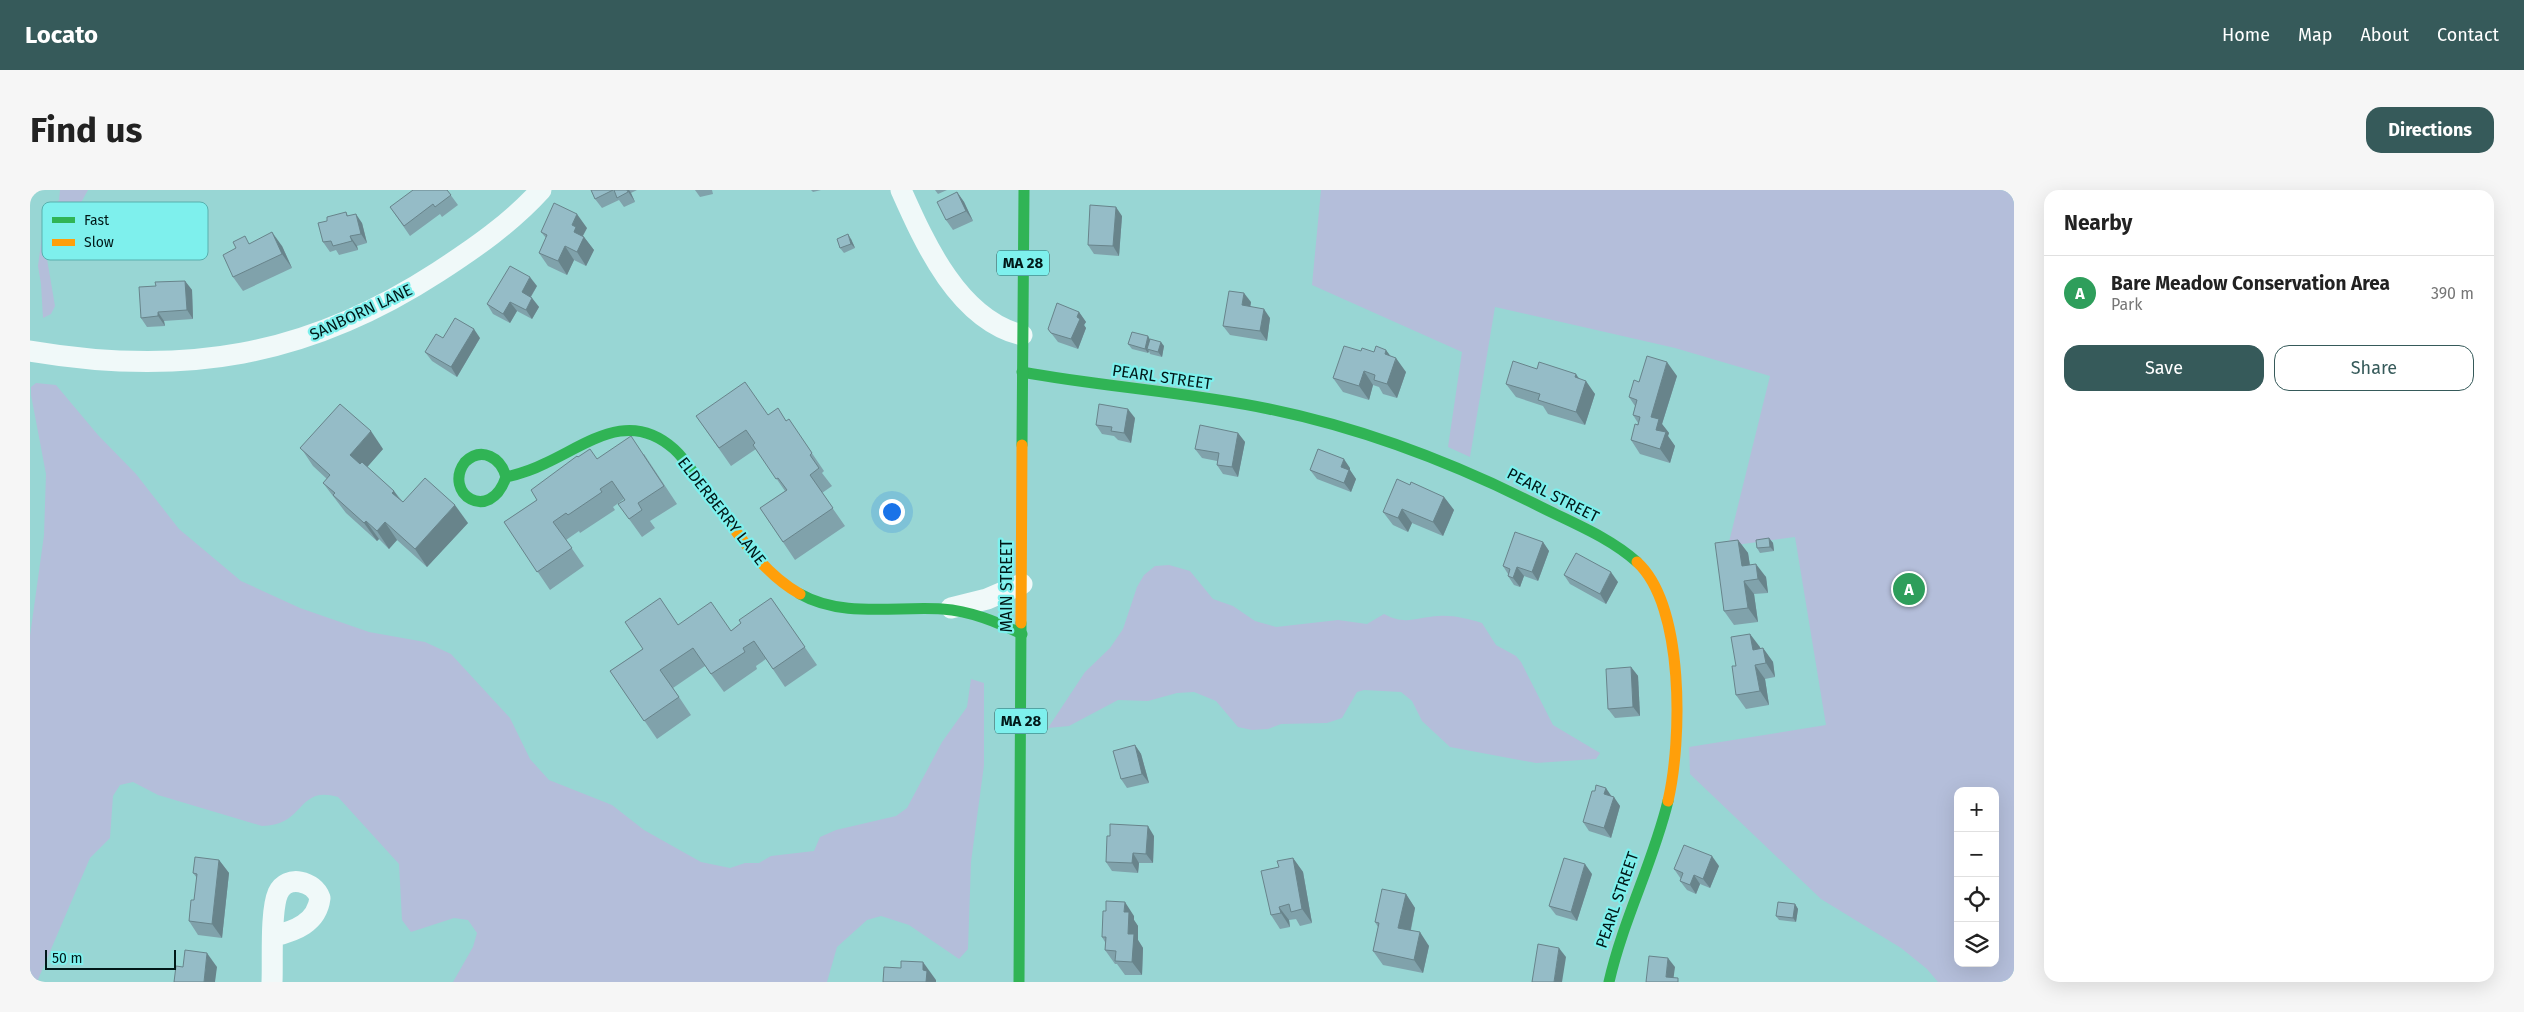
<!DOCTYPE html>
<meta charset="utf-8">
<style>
:root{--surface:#fff;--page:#f6f6f6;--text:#222;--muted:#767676;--line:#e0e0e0;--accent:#365a5a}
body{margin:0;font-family:"Fira Sans",sans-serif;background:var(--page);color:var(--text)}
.controls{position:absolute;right:15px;bottom:15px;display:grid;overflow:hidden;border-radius:10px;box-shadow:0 5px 20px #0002}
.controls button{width:45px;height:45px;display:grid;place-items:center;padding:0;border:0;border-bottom:1px solid var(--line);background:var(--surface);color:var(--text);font:25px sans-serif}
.scale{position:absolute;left:15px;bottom:12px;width:131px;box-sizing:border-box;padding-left:5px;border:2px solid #011818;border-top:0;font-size:14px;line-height:18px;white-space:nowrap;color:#011818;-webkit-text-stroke:4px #7ef0ed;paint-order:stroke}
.you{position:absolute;left:861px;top:321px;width:18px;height:18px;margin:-12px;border:4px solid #fff;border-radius:50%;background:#1a73e8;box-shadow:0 0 0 8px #1a73e833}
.badge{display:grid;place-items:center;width:32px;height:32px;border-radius:50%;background:var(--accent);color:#fff;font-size:16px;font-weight:700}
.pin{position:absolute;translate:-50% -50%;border:2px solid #fff;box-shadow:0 1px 5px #0006}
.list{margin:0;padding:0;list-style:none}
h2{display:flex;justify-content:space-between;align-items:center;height:65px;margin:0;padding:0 20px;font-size:21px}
h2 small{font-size:16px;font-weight:400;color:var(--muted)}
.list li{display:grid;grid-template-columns:32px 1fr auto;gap:15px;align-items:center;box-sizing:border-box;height:75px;padding:0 20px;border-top:1px solid var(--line)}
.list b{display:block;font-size:19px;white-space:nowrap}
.list p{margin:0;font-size:16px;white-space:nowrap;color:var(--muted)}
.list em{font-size:16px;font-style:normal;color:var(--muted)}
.actions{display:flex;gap:10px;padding:15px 20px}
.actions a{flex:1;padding:11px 0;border:1px solid var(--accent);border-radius:15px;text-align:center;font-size:18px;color:var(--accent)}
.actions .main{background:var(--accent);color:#fff}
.icon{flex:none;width:28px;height:28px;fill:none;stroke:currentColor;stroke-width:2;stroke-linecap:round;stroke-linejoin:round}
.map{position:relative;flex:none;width:1984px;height:792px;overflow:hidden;border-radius:15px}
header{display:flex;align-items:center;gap:30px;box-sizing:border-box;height:70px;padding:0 25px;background:var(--accent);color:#fff}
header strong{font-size:24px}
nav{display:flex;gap:28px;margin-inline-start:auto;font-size:18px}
.intro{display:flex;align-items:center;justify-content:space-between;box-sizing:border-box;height:120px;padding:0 30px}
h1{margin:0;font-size:35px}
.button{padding:12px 22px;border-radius:15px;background:var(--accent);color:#fff;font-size:18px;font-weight:700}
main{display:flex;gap:30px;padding:0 30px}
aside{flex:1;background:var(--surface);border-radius:15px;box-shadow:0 5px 20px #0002}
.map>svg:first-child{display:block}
.green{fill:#b4beda;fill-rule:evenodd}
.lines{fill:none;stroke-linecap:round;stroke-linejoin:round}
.street{stroke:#f0f9f9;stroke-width:21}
.fast{stroke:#30b455;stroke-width:11}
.slow{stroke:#ff9f0a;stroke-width:11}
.wall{fill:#80a2ab}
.shaded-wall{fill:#68848b}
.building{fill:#95bcc7;stroke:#68848b}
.labels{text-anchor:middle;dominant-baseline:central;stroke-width:4.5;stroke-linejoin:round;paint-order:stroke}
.shield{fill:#7ef0ed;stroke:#265958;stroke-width:1}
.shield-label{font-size:15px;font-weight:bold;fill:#011818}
.street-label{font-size:16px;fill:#011818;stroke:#7ef0ed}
.key{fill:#7ef0ed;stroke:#58afad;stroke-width:1}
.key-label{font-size:14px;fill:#011818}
</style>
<header>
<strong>Locato</strong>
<nav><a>Home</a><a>Map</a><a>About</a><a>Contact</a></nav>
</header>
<div class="intro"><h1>Find us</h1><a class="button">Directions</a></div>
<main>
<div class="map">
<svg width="1984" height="792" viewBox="0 0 1984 792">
<rect width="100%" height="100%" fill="#98d6d4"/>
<g class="green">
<polygon points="30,0 58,0 33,45 21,59 17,69 25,116 21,124 13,128 11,94 8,76 14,31 16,23 29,10"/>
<path d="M1291,0h693v792h-76l-11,-13 -26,-21 -80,-49 -131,-125 -1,-27 137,-22 -31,-188 -67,9 42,-170 -95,-28 -180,-41 -25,150 -22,-10 14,-95 -150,-67zM1928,601h37v172h-37z"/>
<path d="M6,193l20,2 42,50 38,39 43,55 62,52 59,27 69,24 56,10 26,12 59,64 20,41 19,21 63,25 32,25 57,32 29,6 15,-5h14l12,-7 43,-5 6,-14 16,-7 60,-14 11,-8 35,-66 25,-35 4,-28 13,4v82l-13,97 -3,87 -9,10 -50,-34 -28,-9 -14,4 -30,27 -10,35h-374l20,-35 4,-14 -9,-13 -14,-2 -43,14 -9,-12 -3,-56 -61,-67c-42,-12 -32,29 -76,29l-104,-31 -25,-13 -13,3 -7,11 -3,42 -20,20 -53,124h-7v-346l14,-101 2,-61 -15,-79v-8z"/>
<path d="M1139,375l21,6 23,28 20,7 22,15 21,6 62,-7 29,4 17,-10c22,12 32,3 55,2 14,-1 29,3 43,7l14,22 20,11 5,6 32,63 47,28 -4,6 -60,4 -86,-16 -28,-26 -10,-20 -11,-9 -37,-2 -7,2 -15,26 -15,5 -46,1 -13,5 -16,1 -14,-3 -22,-26 -22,-9 -17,1 -29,8 -30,-1 -49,26 -21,2 37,-56 25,-24 13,-19 14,-42 7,-12 11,-9z"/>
</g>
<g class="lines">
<g class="street">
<path d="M871,0c24,54 58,130 121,145"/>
<path d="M0,161c153,26 277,6 408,-79 37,-24 73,-49 103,-82"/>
<polyline points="921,418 957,409 992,394"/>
<path d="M242,792c1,-22 -2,-71 6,-89 9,-19 36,-12 42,5 -3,25 -25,33 -46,38"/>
</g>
<g class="fast">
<path d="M992,182c82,15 166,20 247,37 93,19 182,53 266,95 35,18 73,32 102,58"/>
<polyline points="992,255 994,0"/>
<path d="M476,287c-5,-19 -24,-31 -41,-15 -23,31 25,63 41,15 14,-3 28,-8 40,-14 43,-20 83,-54 128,-14 9,8 17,20 24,30"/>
<path d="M770,404c42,24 96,12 142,15 29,2 55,13 80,25"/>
<polyline points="989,792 991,433"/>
<path d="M1579,792c14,-62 44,-119 59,-181"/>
</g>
<g class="slow">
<path d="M668,289c31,39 57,90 102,115"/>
<path d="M1607,372c48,44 45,179 31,239"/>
<polyline points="991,433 992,255"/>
</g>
</g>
<g class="wall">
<polygon points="417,0 428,15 412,27 410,24 380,46 360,17"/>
<polygon points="561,0 607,0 601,3 605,12 594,17 589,10 572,18 565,9"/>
<polygon points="665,0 682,0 683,4 670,7"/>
<polygon points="781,0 791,0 783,2"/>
<polygon points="905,0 917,0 908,4"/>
<polygon points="927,2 934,12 943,31 923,40 916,30"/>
<polygon points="316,22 318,26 332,33 337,53 327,56 328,60 309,65 306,60 300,62 293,52 297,31"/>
<polygon points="1092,26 1089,66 1064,64 1058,55"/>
<polygon points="557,38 553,46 554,47 564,60 556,76 544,70 537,85 518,76 509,63 516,48 511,42"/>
<polygon points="821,49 825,58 814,63 810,58"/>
<polygon points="220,53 252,56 262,78 213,101 203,87"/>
<polygon points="155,91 162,100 163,129 134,131 135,136 117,137 111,128 126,96"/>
<polygon points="507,96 501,107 509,117 502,129 487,121 480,133 463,124 457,114"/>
<polygon points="1221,112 1220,117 1240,128 1237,151 1200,145 1193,136"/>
<polygon points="1049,122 1056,132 1054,135 1056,138 1048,159 1028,152 1018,139"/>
<polygon points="450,148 427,187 402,171 395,162"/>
<polygon points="1120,149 1134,156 1132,167 1120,164 1119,161 1118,163 1102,159 1098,154"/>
<polygon points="1331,161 1376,182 1367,208 1353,204 1349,197 1343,195 1339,210 1313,202 1303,188"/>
<polygon points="1507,179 1549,188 1565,204 1555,235 1518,224 1513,216 1486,207 1476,194"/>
<polygon points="1647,186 1632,234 1639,243 1638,246 1645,256 1640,273 1610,264 1601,250 1608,233 1603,225 1605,216 1599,207 1609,192"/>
<polygon points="738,225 757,231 771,247 794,281 792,283 802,296 792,303 815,336 765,370 730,318 755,301 726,259 701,276 666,226"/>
<polygon points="1105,228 1101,253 1088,250 1084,246 1072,244 1066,235"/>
<polygon points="1208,243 1215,252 1208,287 1193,284 1187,275 1187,271 1172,268 1165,259"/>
<polygon points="271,258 353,259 337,277 364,301 373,312 438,333 397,377 367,350 359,359 349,349 347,351 316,323 293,293 297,289 283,276"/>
<polygon points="614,264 647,314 620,331 625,338 612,347 599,329 594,309 583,317 585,320 550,343 549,341 536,350 554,376 520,400 474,332 568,269"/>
<polygon points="1320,278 1320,280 1326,289 1321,302 1287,289 1280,280"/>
<polygon points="1380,295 1414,307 1424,320 1413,346 1382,333 1378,342 1363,335 1353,322"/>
<polygon points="1739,348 1743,353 1744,361 1730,363 1727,358"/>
<polygon points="1708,350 1718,363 1720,375 1736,387 1738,403 1724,404 1728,432 1704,435 1694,421"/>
<polygon points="1513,352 1519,361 1508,391 1494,386 1490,397 1484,395 1478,386 1478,384 1473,376"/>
<polygon points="1534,385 1588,392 1576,414 1540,394"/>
<polygon points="741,408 787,475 755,497 736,469 726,476 727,479 694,502 675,476 643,498 661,525 627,549 580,481 648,435 701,441 711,433"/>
<polygon points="1720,444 1730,459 1733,458 1743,472 1745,487 1735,489 1739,515 1716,519 1706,505 1706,476"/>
<polygon points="1601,477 1608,486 1610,526 1585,528 1578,519"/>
<polygon points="1105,555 1111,564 1119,593 1097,598 1091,589"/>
<polygon points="1582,606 1590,616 1581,648 1559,641 1553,632"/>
<polygon points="1124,646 1123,673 1109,673 1108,683 1082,681 1076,672"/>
<polygon points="1263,668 1273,682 1282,733 1270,736 1266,729 1259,730 1260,737 1250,739 1241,725 1249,677"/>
<polygon points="189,670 199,683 192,748 168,745 159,731 164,710 167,688 163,683"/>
<polygon points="1689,676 1680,698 1670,694 1666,704 1657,700 1650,691 1651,689 1644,679"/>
<polygon points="1562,684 1547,731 1526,725 1519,716"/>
<polygon points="1376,704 1385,718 1381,740 1399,756 1393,783 1353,775 1343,761 1348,737 1345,732"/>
<polygon points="1765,714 1768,719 1766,732 1749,730 1746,726"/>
<polygon points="1104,726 1104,730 1108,736 1108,750 1113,758 1112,785 1095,785 1087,774 1085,774 1075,760 1075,752 1072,747"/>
</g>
<g class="shaded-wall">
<polygon points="597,0 599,0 601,3 605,12"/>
<polygon points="927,2 934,12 943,31 936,21"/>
<polygon points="1086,17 1092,26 1089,66 1083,56"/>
<polygon points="326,24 332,33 337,53 331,44"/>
<polygon points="547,24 557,38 552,47 554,47 564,60 556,76 547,62 544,42 542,35"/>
<polygon points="242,42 252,56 262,78 252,64"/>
<polygon points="818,44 821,49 825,58 821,54"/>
<polygon points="320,46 327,56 328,60 322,51"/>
<polygon points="535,56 544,70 537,85 528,71"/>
<polygon points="500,87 507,96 498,111 492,102"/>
<polygon points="155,91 162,100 163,129 157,120"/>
<polygon points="1214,103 1221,112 1219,125 1212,115"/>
<polygon points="502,108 509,117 502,129 496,120"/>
<polygon points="480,112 487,121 480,133 473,124"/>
<polygon points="1234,119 1240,128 1237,151 1230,141"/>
<polygon points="128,122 134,131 135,136 128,126"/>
<polygon points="1049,122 1056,132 1054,135 1056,138 1048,159 1041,149 1047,127"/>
<polygon points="444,139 450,148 427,187 421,177"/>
<polygon points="1118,146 1121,151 1117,159 1119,161 1118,163 1115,159"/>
<polygon points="1131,152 1134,156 1132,167 1128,162"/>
<polygon points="1356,160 1365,172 1366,168 1376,182 1367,208 1357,194 1355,164"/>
<polygon points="1637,172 1647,186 1632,234 1639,243 1638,246 1645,256 1640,273 1630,259 1626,240 1621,227"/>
<polygon points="1334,181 1343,195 1339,210 1329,196"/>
<polygon points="1546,184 1554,196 1556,191 1565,204 1555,235 1546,222 1545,187"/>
<polygon points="1098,219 1105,228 1101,253 1094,243"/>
<polygon points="341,241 353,259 332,283 320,265"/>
<polygon points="1208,243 1215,252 1208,287 1202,277"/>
<polygon points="1314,269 1320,278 1320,280 1326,289 1321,302 1314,293 1311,277"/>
<polygon points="364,301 376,319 362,303"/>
<polygon points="1414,307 1424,320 1413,346 1403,332"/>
<polygon points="425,315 438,333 397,377 385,359"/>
<polygon points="1372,319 1382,333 1378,342 1368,328"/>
<polygon points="336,331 349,349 347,351 334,333"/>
<polygon points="355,332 367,350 359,359 347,341"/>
<polygon points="1739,348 1743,353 1744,361 1740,357"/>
<polygon points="1708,350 1718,363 1722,389 1712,376"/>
<polygon points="1513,352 1519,361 1508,391 1502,382"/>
<polygon points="1726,374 1736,387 1738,403 1728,389"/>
<polygon points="1487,377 1494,386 1490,397 1483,388"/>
<polygon points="1581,382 1588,392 1576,414 1570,404"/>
<polygon points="1714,391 1724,404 1728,432 1718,418"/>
<polygon points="1720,444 1730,457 1733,474 1723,460"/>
<polygon points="1733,458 1743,472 1745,487 1736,473"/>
<polygon points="1725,475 1735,489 1739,515 1730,501"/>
<polygon points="1601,477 1608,486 1610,526 1603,517"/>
<polygon points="1105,555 1111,564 1119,593 1112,584"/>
<polygon points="1576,598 1582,607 1574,604"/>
<polygon points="1584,607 1590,616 1581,648 1574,638"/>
<polygon points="1118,636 1124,646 1123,673 1116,664"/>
<polygon points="1103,663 1109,673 1108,683 1102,673"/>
<polygon points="1682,666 1689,676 1680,698 1673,689"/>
<polygon points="1263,668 1273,682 1282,733 1272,719"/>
<polygon points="189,670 199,683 192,748 182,734"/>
<polygon points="1555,674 1562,684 1547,731 1541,722"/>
<polygon points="1664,685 1670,694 1666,704 1660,695"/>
<polygon points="1376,704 1385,718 1378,752 1368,738"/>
<polygon points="1095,712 1104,726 1104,730 1108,736 1108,750 1113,758 1112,785 1102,772 1094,722"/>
<polygon points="1765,714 1768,719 1766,732 1763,728"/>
<polygon points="1249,717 1259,730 1260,737 1251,723"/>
<polygon points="1390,742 1399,756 1393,783 1384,770"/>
<polygon points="1529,758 1536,767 1532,792 1524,792"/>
<polygon points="177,763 187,777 185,792 174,792"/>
<polygon points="1638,768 1645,777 1643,792 1636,787"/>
<polygon points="893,772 906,790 906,792 896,792 893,780"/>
</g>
<g class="building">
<polygon points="383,0 417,0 421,5 405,17 403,14 374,36 360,17"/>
<polygon points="561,0 583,0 565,9"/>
<polygon points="584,0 597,0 598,2 587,8"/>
<polygon points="927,2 936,21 916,30 907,12"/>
<polygon points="524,13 547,24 542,35 546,37 544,42 554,47 547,62 535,56 528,71 509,63 517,45 511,42"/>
<polygon points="1060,15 1086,17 1083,56 1058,55"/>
<polygon points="316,22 317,26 326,24 331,44 320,46 322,51 303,56 301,51 293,52 288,33 297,31 297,27"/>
<polygon points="242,42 252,64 203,87 193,65 206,58 203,52 215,46 219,54"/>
<polygon points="818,44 821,54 810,58 807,49"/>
<polygon points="480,76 500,87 492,102 502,108 496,120 480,112 473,124 457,114"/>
<polygon points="155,91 157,120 128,122 128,126 111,128 109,97 126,96 125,92"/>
<polygon points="1199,101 1214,103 1212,115 1234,119 1230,141 1193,136"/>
<polygon points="1027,113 1049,122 1047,127 1050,129 1041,149 1021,143 1018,139"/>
<polygon points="425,128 444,139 421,177 395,162 406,144 413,148"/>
<polygon points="1102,142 1118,146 1115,159 1098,154"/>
<polygon points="1120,149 1131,152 1128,162 1117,159"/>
<polygon points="1314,156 1331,161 1332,158 1344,162 1346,156 1356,160 1355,164 1366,168 1357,194 1344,190 1345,185 1334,181 1329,196 1303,188"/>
<polygon points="1617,166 1637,172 1621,227 1629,229 1626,240 1636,242 1630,259 1601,250 1605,234 1608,235 1610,227 1603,225 1607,210 1599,207 1604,190 1609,192"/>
<polygon points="1483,171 1507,179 1509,172 1546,184 1545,187 1556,191 1546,222 1508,210 1510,204 1476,194"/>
<polygon points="715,192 738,225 748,218 756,231 759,229 782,263 780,265 789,278 780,285 803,318 753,352 730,318 757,300 748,288 746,289 723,255 725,253 716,240 689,258 666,226"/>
<polygon points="310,214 341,241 320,265 330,274 332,272 364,301 362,303 373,312 395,288 425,315 385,359 355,332 347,341 336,331 334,333 303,305 305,303 293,293 300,285 270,258"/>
<polygon points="1069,214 1098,219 1094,243 1081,241 1082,237 1066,235"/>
<polygon points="1170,235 1208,243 1202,277 1187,275 1189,263 1165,259"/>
<polygon points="601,246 634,296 608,313 612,320 599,329 588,314 595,310 582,291 570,299 572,302 538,325 536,323 523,332 542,358 507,382 474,332 507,310 501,300 547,266 548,267 560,259 567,269"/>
<polygon points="1288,259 1314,269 1311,277 1319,280 1314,293 1280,280"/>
<polygon points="1367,289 1380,295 1381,292 1414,307 1403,332 1372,319 1368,328 1353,322"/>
<polygon points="1485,342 1513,352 1502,382 1487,377 1483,388 1478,386 1480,379 1473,376"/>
<polygon points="1739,348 1740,357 1727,358 1726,350"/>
<polygon points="1708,350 1712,376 1726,374 1728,389 1714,391 1718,418 1694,421 1685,353"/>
<polygon points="1546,363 1581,382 1570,404 1534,385"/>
<polygon points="630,408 648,435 681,412 701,441 711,433 709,430 741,408 775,457 743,479 724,451 713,458 715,462 681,484 663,458 630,480 649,507 614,531 580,481 613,459 595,432"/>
<polygon points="1720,444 1723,460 1733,458 1736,473 1725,475 1730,501 1706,505 1702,476 1706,476 1701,447"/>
<polygon points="1601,477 1603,517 1578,519 1576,479"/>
<polygon points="1105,555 1112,584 1091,589 1083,561"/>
<polygon points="1566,595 1576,598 1574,604 1584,607 1574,638 1553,632 1562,601 1565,601"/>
<polygon points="1080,634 1118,636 1116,664 1103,663 1102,673 1076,672 1077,646 1080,646"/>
<polygon points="1654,655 1682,666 1673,689 1664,685 1660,695 1650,691 1653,683 1644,679"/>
<polygon points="165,667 189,670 182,734 159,731 161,710 164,710 167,684 163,683"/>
<polygon points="1263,668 1272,719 1261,722 1259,714 1249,717 1251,723 1241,725 1231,681 1249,677 1247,671"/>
<polygon points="1534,668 1555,674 1541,722 1519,716"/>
<polygon points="1352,699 1376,704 1368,738 1390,742 1384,770 1343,761 1349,733 1345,732"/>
<polygon points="1076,711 1095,712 1094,722 1099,722 1098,744 1104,744 1102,772 1085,771 1086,761 1075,760 1076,747 1072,747 1073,721 1076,721"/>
<polygon points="1748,712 1765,714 1763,728 1746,726"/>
<polygon points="1508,754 1529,758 1524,792 1502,792"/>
<polygon points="155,760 177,763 174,792 144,792 146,776 153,777"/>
<polygon points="1619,766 1638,768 1636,787 1648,788 1648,792 1616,792"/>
<polygon points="871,771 893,772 893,780 897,781 896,792 853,792 854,777 871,778"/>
</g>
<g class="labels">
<g class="shield">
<rect x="967" y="60.5" width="52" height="25" rx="4"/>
<rect x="965" y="518.5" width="52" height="25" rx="4"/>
</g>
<g class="shield-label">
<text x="993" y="73">MA 28</text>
<text x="991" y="531">MA 28</text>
</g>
<g class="street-label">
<text transform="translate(331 122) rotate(-25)">SANBORN LANE</text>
<text transform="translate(1132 187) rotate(8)">PEARL STREET</text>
<text transform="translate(1523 305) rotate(27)">PEARL STREET</text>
<text transform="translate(692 321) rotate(52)">ELDERBERRY LANE</text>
<text transform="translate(976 396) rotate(-90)">MAIN STREET</text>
<text transform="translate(1587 710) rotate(-71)">PEARL STREET</text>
</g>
</g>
<rect x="12" y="12" width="166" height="58" rx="8" class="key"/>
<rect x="22" y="27" width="23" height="6" fill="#30b455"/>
<rect x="22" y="49" width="23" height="7" fill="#ff9f0a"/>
<g class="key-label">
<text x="54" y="35">Fast</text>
<text x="54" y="57">Slow</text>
</g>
</svg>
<div class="controls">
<button>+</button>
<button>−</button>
<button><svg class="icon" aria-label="locate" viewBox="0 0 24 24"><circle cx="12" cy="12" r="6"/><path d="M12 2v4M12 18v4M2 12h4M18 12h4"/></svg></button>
<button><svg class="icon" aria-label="layers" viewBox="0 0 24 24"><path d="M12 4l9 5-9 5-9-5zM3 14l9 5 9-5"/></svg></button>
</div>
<div class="scale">50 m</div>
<div class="you"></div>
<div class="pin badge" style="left:1879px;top:399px;background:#2e9e5b">A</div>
</div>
<aside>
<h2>Nearby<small></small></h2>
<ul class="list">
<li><span class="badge" style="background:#2e9e5b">A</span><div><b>Bare Meadow Conservation Area</b><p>Park</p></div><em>390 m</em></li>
</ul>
<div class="actions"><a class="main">Save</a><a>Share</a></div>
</aside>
</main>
